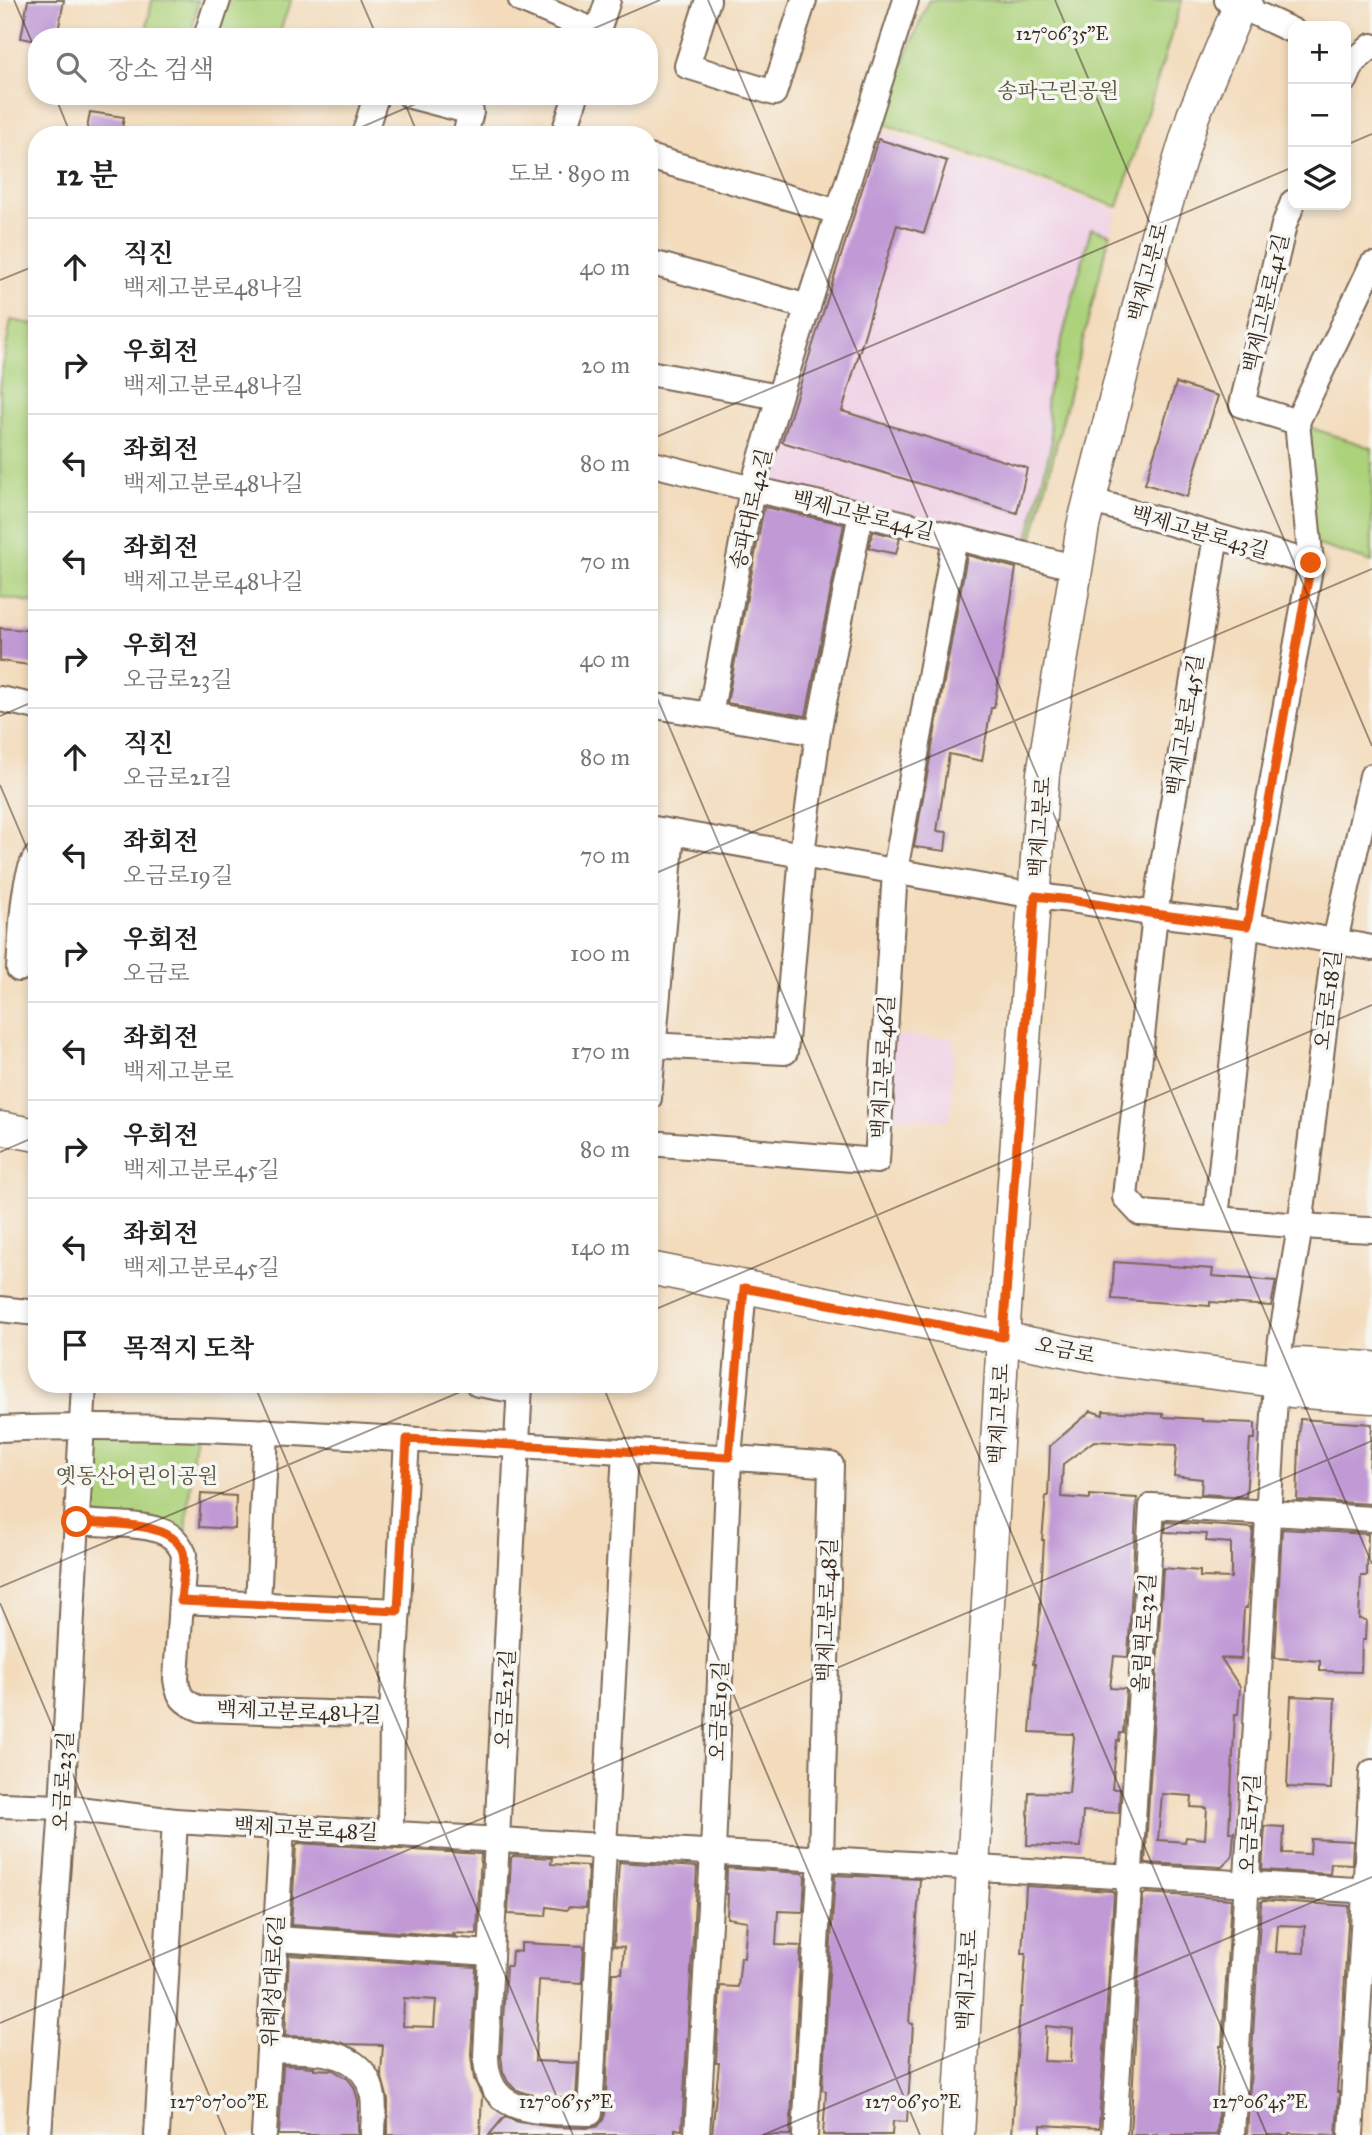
<!DOCTYPE html>
<html lang="ko">
<meta charset="utf-8">
<style>
:root{--surface:#fff;--page:#f6f6f6;--text:#222;--muted:#767676;--line:#e0e0e0}
body{margin:0;font-family:"IM FELL Great Primer","Noto Serif KR",serif;background:var(--page);color:var(--text)}
.controls{position:absolute;right:21px;top:21px;display:grid;overflow:hidden;border-radius:14px;box-shadow:0 4px 10px #0003}
.controls button{width:63px;height:63px;display:grid;place-items:center;padding:0;border:0;border-bottom:2px solid var(--line);background:var(--surface);color:var(--text);font:35px sans-serif}
.stop{position:absolute;width:21px;height:21px;margin:-16px;border:5px solid #ea580c;border-radius:50%;background:#fff}
.stop.end{background:#ea580c;border-color:#fff;box-shadow:0 2px 7px #0008}
.list{margin:0;padding:0;list-style:none}
h2{display:flex;justify-content:space-between;align-items:center;height:91px;margin:0;padding:0 28px;font-size:30px}
h2 small{font-size:23px;font-weight:400;color:var(--muted)}
.list li{display:grid;grid-template-columns:46px 1fr auto;gap:21px;align-items:center;box-sizing:border-box;height:98px;padding:0 28px;border-top:2px solid var(--line)}
.list b{display:block;font-size:26px;white-space:nowrap}
.list p{margin:0;font-size:23px;white-space:nowrap;color:var(--muted)}
.list em{font-size:23px;font-style:normal;color:var(--muted)}
.icon{flex:none;width:38px;height:38px;fill:none;stroke:currentColor;stroke-width:2;stroke-linecap:round;stroke-linejoin:round}
.map{position:relative;flex:none;width:1372px;height:2135px;overflow:hidden}
.search{position:absolute;background:var(--surface);box-shadow:0 4px 10px #0003;left:28px;top:28px;width:630px;height:77px;display:flex;align-items:center;gap:18px;box-sizing:border-box;padding:0 24px;border-radius:28px;color:var(--muted);font-size:26px}
.panel{position:absolute;background:var(--surface);box-shadow:0 4px 10px #0003;left:28px;top:126px;width:630px;height:1267px;border-radius:28px}
.map>svg:first-child{display:block}
.built{fill:#f0d0e5}
.green{fill:#add27c;stroke:#747e4d;stroke-width:2}
.building{fill:#c099d5;fill-rule:evenodd}
.lines{fill:none;stroke-linecap:round;stroke-linejoin:round}
.minor-casing{stroke:#7b6855;stroke-width:28}
.major-casing{stroke:#7b6855;stroke-width:35}
.minor{stroke:#fff;stroke-width:24}
.major{stroke:#fff;stroke-width:32}
.route{stroke:#ea580c;stroke-width:9}
.ticks{fill:none;stroke:#3b2a1e;stroke-width:2;stroke-opacity:0.45}
.labels{text-anchor:middle;dominant-baseline:central;stroke-width:7;stroke-linejoin:round;paint-order:stroke}
.park-label{font-size:21px;fill:#585436;stroke:#f6f6f2}
.street-label{font-size:21px;fill:#3b2a1e;stroke:#f6f6f2}
.ticks-label{font-size:18px;text-anchor:middle;fill:#3b2a1e;stroke:#f6f6f2;stroke-width:7;stroke-linejoin:round;paint-order:stroke}
</style>
<div class="map">
<svg width="1372" height="2135" viewBox="0 0 1372 2135">
<rect width="100%" height="100%" fill="#f6f6f2"/>
<filter id="ink" filterUnits="userSpaceOnUse"><feTurbulence type="fractalNoise" baseFrequency=".0143" numOctaves="2"/><feDisplacementMap in="SourceGraphic" scale="14" xChannelSelector="R" yChannelSelector="G"/><feConvolveMatrix kernelMatrix="1 2 1 2 8 2 1 2 1" color-interpolation-filters="sRGB"/></filter>
<filter id="wash" filterUnits="userSpaceOnUse"><feTurbulence type="fractalNoise" baseFrequency=".00686" numOctaves="4" result="noise"/><feDisplacementMap in="SourceGraphic" scale="28" xChannelSelector="R" yChannelSelector="G"/><feGaussianBlur stdDeviation="1.57" result="paint"/><feColorMatrix in="noise" values="0 0 0 0 0 0 0 0 0 0 0 0 0 0 0 0 0 1.4 0 .05"/><feComposite in="paint" operator="in"/></filter>
<g filter="url(#wash)">
<rect width="100%" height="100%" fill="#f3dbbb"/>
<g class="built">
<polygon points="878,129 1116,210 1030,548 758,482"/>
<polygon points="891,1035 954,1039 950,1120 886,1116"/>
</g>
<g class="green">
<polygon points="152,0 198,0 191,37 145,37"/>
<polygon points="224,0 291,0 278,37 216,37"/>
<polygon points="929,0 1182,0 1118,207 879,122"/>
<polygon points="1091,228 1110,234 1030,548 1026,547 1052,441 1046,400"/>
<polygon points="11,320 37,325 37,603 0,597 0,381"/>
<polygon points="1302,425 1372,448 1372,562 1312,543"/>
<polygon points="86,1425 195,1431 185,1543 81,1518"/>
</g>
<g id="blocks">
<g class="building">
<polygon points="28,0 64,0 57,37 37,37 37,41 21,38"/>
<polygon points="90,112 124,117 121,135 86,135"/>
<polygon points="878,139 947,161 924,233 897,225 842,411 1027,468 1017,513 782,442"/>
<polygon points="1176,383 1218,396 1187,497 1145,484"/>
<polygon points="764,507 844,524 806,716 727,703"/>
<polygon points="873,531 900,538 896,554 869,548"/>
<polygon points="967,555 1016,568 994,708 991,708 982,761 949,754 937,831 947,832 945,851 914,847"/>
<polygon points="0,628 37,631 37,666 0,661"/>
<polygon points="1114,1262 1213,1269 1212,1276 1276,1281 1271,1306 1210,1302 1210,1306 1112,1299"/>
<polygon points="1091,1411 1103,1415 1103,1411 1163,1414 1163,1417 1202,1419 1202,1421 1255,1423 1255,1439 1250,1439 1246,1497 1201,1494 1202,1479 1174,1476 1177,1445 1094,1441 1063,1464 1061,1497 1090,1499 1090,1495 1137,1498 1128,1657 1114,1656 1110,1688 1126,1689 1123,1733 1120,1733 1119,1741 1117,1740 1112,1789 1120,1789 1119,1813 1083,1811 1081,1847 1027,1845 1029,1792 1069,1793 1074,1737 1073,1734 1030,1732 1035,1664 1033,1664 1039,1626 1044,1540 1042,1540 1046,1496 1048,1496 1050,1446"/>
<polygon points="1300,1419 1372,1424 1369,1470 1372,1470 1372,1504 1297,1500"/>
<polygon points="201,1494 236,1496 235,1529 199,1527"/>
<path d="M1166,1522l87,6 -6,80h-3l-3,51 -20,-1 19,29 -2,27h-3l-6,118h5l-2,25 -10,10 -77,-4 18,-295 37,3v6l31,1v-35l-25,-2 1,-7 -42,-2zM1162,1794l30,2 -1,11 16,1 -2,31 -19,-2 -1,5 -27,-2z"/>
<polygon points="1282,1529 1368,1534 1367,1576 1361,1576 1359,1619 1366,1620 1365,1640 1362,1640 1361,1672 1320,1671 1320,1661 1275,1658"/>
<polygon points="1291,1696 1335,1698 1331,1789 1287,1787"/>
<polygon points="1265,1826 1284,1827 1283,1853 1310,1854 1311,1839 1353,1841 1352,1864 1331,1863 1330,1874 1262,1870"/>
<polygon points="298,1843 481,1854 477,1934 453,1933 455,1936 291,1925 296,1845"/>
<polygon points="513,1856 552,1858 551,1864 588,1866 586,1908 569,1907 566,1910 547,1907 546,1916 508,1914 511,1858"/>
<polygon points="619,1862 697,1867 682,2130 675,2129 675,2135 489,2135 505,2116 518,2122 554,2127 590,2128 598,2126 603,2120 605,2114 612,1973 622,1973 624,1947 614,1946"/>
<polygon points="727,1868 803,1873 805,1876 803,1912 778,1911 776,1945 801,1946 790,2135 712,2135 719,2063 716,2063 720,1986 738,1987 741,1957 744,1958 747,1921 727,1918 728,1894 726,1894"/>
<polygon points="835,1875 920,1879 909,2023 913,2024 907,2122 893,2121 892,2135 823,2135 826,2091 822,2090"/>
<path d="M1026,1886l86,5 2,2 -15,235 -58,-3v10h-29l8,-128h2l4,-54h-4zM1046,2026l27,3 -2,33 -27,-1z"/>
<polygon points="1146,1893 1231,1899 1222,2046 1220,2046 1217,2098 1219,2098 1217,2135 1130,2135 1143,1895"/>
<path d="M1263,1900l86,6 -9,159h-1l-2,27h2l-3,43 -47,-2v2h-42l14,-233zM1278,1925l27,1 -1,27 -28,-1z"/>
<polygon points="521,1943 584,1946 582,1983 539,1980 535,2061 578,2063 576,2098 539,2096 525,2093 515,2089 508,2082 503,2072 501,2056 506,1966 511,1966 512,1951 521,1952"/>
<path d="M289,1955l187,12 -5,88 3,24 8,17 -2,39h-92v-35l-7,-26 2,-29 -37,-1 -26,-7 -35,-1zM404,1998l32,2 -2,27 -31,-1z"/>
<polygon points="283,2065 314,2067 314,2069 333,2070 348,2079 354,2087 358,2100 358,2135 279,2135"/>
</g>
</g>
</g>
<g filter="url(#ink)">
<use href="#blocks" fill-opacity="0" stroke="#7b6855" stroke-width="2"/>
<g class="lines">
<defs>
<g id="minor">
<polyline points="521,0 597,32"/>
<polyline points="708,0 687,66 774,93 804,0"/>
<polyline points="1227,0 1293,31"/>
<polyline points="206,37 218,0"/>
<polyline points="596,37 608,0"/>
<polyline points="1346,79 1353,62 1372,46"/>
<polyline points="410,96 471,112 465,135"/>
<polyline points="364,135 376,96"/>
<polyline points="563,135 576,96"/>
<polyline points="649,157 838,212"/>
<polyline points="1293,202 1284,225 1242,405 1297,422"/>
<polyline points="649,262 808,307"/>
<polyline points="649,373 779,397"/>
<polyline points="1297,422 1372,265"/>
<polyline points="649,463 752,489 861,513 1077,568"/>
<polyline points="1089,500 1311,563"/>
<path d="M1216,536l-61,378 -30,283 15,16c78,5 155,14 232,17"/>
<polyline points="0,699 37,707"/>
<polyline points="649,705 818,733"/>
<polyline points="710,715 752,489 779,397 906,0"/>
<polyline points="649,828 1035,896 1071,900 1155,914 1247,925 1372,948"/>
<path d="M19,969c2,-25 3,-96 18,-113"/>
<polyline points="649,1045 785,1052 802,854 818,733 861,513"/>
<polyline points="649,1098 672,832"/>
<polyline points="649,1143 877,1161 895,871 955,538"/>
<polyline points="1216,1218 1247,925 1311,563 1297,422"/>
<polyline points="0,1309 37,1313"/>
<polyline points="478,1384 518,1391"/>
<path d="M520,1384l-34,672c1,63 57,55 104,57l35,-662"/>
<path d="M0,1429c140,-6 279,3 419,11 137,7 275,14 412,25l-10,393 -16,277"/>
<path d="M77,1522c24,2 63,1 84,9 12,4 18,12 23,23l-8,125c2,18 8,24 25,30l191,6"/>
<polyline points="181,1601 398,1611"/>
<polyline points="258,1605 266,1431"/>
<polyline points="0,1805 62,1807 175,1821 1372,1891"/>
<polyline points="391,1834 392,1715 407,1439"/>
<polyline points="276,1939 491,1953"/>
<path d="M269,2050c40,2 96,-5 104,47 2,12 0,25 0,38"/>
<polyline points="39,2135 62,1807 84,1384"/>
<polyline points="157,2135 175,1821"/>
<polyline points="264,2135 282,1828"/>
<polyline points="697,2135 713,1852 729,1457 744,1288"/>
<polyline points="1114,2135 1152,1506 1372,1519"/>
<polyline points="1232,2135 1276,1381 1281,1339 1300,1227 1335,941 1372,776"/>
<polyline points="1351,2135 1372,1772"/>
</g>
<g id="major">
<polyline points="0,1128 37,1135"/>
<polyline points="649,1268 1113,1360 1276,1381 1292,1391 1372,1397"/>
<polyline points="1276,1381 1298,1364 1372,1368"/>
<polyline points="958,2135 1003,1337 1043,774 1083,526 1157,235 1193,116 1239,7 1246,0"/>
</g>
</defs>
<use href="#minor" class="minor-casing"/>
<use href="#major" class="major-casing"/>
<use href="#minor" class="minor"/>
<use href="#major" class="major"/>
</g>
</g>
<g class="lines" filter="url(#ink)">
<path class="route" d="M77,1522c28,2 96,-2 106,30 3,11 -1,36 -2,49l217,10 9,-172 322,18 15,-169 259,49 32,-441 36,4 84,14 92,12 64,-363"/>
</g>
<path class="ticks" d="M14,0l23,54M361,0l16,37M708,0l664,1564M1055,0l317,746M574,37l86,-37M55,96l16,39M402,96l16,39M343,135l91,-39M1346,145l26,-11M0,280l37,-15M649,440l644,-273M649,679l618,1456M0,716l37,-16M0,785l37,87M649,876l723,-307M0,1152l37,-16M649,1312l723,-307M254,1384l319,751M602,1384l318,751M0,1587l479,-203M0,1603l226,532M0,2023l1372,-582M763,2135l609,-258"/>
<g class="labels">
<g class="park-label">
<text x="1058" y="91">송파근린공원</text>
<text x="137" y="1476">옛동산어린이공원</text>
</g>
<g class="street-label">
<text transform="translate(1148 272) rotate(-75)">백제고분로</text>
<text transform="translate(1266 303) rotate(-77)">백제고분로41길</text>
<text transform="translate(751 509) rotate(-77)">송파대로42길</text>
<text transform="translate(863 515) rotate(14)">백제고분로44길</text>
<text transform="translate(1200 532) rotate(16)">백제고분로43길</text>
<text transform="translate(1185 725) rotate(-81)">백제고분로45길</text>
<text transform="translate(1040 827) rotate(-86)">백제고분로</text>
<text transform="translate(1328 1000) rotate(-83)">오금로18길</text>
<text transform="translate(883 1067) rotate(-87)">백제고분로46길</text>
<text transform="translate(1065 1350) rotate(12)">오금로</text>
<text transform="translate(999 1414) rotate(-87)">백제고분로</text>
<text transform="translate(827 1610) rotate(-88)">백제고분로48길</text>
<text transform="translate(1144 1633) rotate(-86)">올림픽로32길</text>
<text transform="translate(505 1699) rotate(-87)">오금로21길</text>
<text transform="translate(719 1711) rotate(-88)">오금로19길</text>
<text transform="translate(299 1712) rotate(2)">백제고분로48나길</text>
<text transform="translate(63 1781) rotate(-87)">오금로23길</text>
<text transform="translate(1250 1824) rotate(-87)">오금로17길</text>
<text transform="translate(306 1829) rotate(3)">백제고분로48길</text>
<text transform="translate(967 1980) rotate(-87)">백제고분로</text>
<text transform="translate(273 1981) rotate(-87)">위례성대로6길</text>
</g>
</g>
<g class="ticks-label">
<text x="1062" y="40">127°06'35"E</text>
<text x="219" y="2108">127°07'00"E</text>
<text x="566" y="2108">127°06'55"E</text>
<text x="913" y="2108">127°06'50"E</text>
<text x="1260" y="2108">127°06'45"E</text>
</g>
</svg>
<div class="controls">
<button>+</button>
<button>−</button>
<button><svg class="icon" aria-label="layers" viewBox="0 0 24 24"><path d="M12 4l9 5-9 5-9-5zM3 14l9 5 9-5"/></svg></button>
</div>
<div class="stop" style="left:77px;top:1522px"></div>
<div class="stop end" style="left:1311px;top:563px"></div>
<div class="search"><svg class="icon" aria-label="search" viewBox="0 0 24 24"><circle cx="10" cy="10" r="6"/><path d="M15 15l6 6"/></svg>장소 검색</div>
<section class="panel">
<h2>12 분<small>도보 · 890 m</small></h2>
<ul class="list">
<li><svg class="icon" aria-label="ahead" viewBox="0 0 24 24"><path d="M12 20V5M6 11l6-6 6 6"/></svg><div><b>직진</b><p>백제고분로48나길</p></div><em>40 m</em></li>
<li><svg class="icon" aria-label="right" viewBox="0 0 24 24"><path d="M7 20v-9h11M14 6l5 5-5 5"/></svg><div><b>우회전</b><p>백제고분로48나길</p></div><em>20 m</em></li>
<li><svg class="icon" aria-label="left" viewBox="0 0 24 24"><path d="M17 20v-9H6M10 6l-5 5 5 5"/></svg><div><b>좌회전</b><p>백제고분로48나길</p></div><em>80 m</em></li>
<li><svg class="icon" aria-label="left" viewBox="0 0 24 24"><path d="M17 20v-9H6M10 6l-5 5 5 5"/></svg><div><b>좌회전</b><p>백제고분로48나길</p></div><em>70 m</em></li>
<li><svg class="icon" aria-label="right" viewBox="0 0 24 24"><path d="M7 20v-9h11M14 6l5 5-5 5"/></svg><div><b>우회전</b><p>오금로23길</p></div><em>40 m</em></li>
<li><svg class="icon" aria-label="ahead" viewBox="0 0 24 24"><path d="M12 20V5M6 11l6-6 6 6"/></svg><div><b>직진</b><p>오금로21길</p></div><em>80 m</em></li>
<li><svg class="icon" aria-label="left" viewBox="0 0 24 24"><path d="M17 20v-9H6M10 6l-5 5 5 5"/></svg><div><b>좌회전</b><p>오금로19길</p></div><em>70 m</em></li>
<li><svg class="icon" aria-label="right" viewBox="0 0 24 24"><path d="M7 20v-9h11M14 6l5 5-5 5"/></svg><div><b>우회전</b><p>오금로</p></div><em>100 m</em></li>
<li><svg class="icon" aria-label="left" viewBox="0 0 24 24"><path d="M17 20v-9H6M10 6l-5 5 5 5"/></svg><div><b>좌회전</b><p>백제고분로</p></div><em>170 m</em></li>
<li><svg class="icon" aria-label="right" viewBox="0 0 24 24"><path d="M7 20v-9h11M14 6l5 5-5 5"/></svg><div><b>우회전</b><p>백제고분로45길</p></div><em>80 m</em></li>
<li><svg class="icon" aria-label="left" viewBox="0 0 24 24"><path d="M17 20v-9H6M10 6l-5 5 5 5"/></svg><div><b>좌회전</b><p>백제고분로45길</p></div><em>140 m</em></li>
<li><svg class="icon" aria-label="arrive" viewBox="0 0 24 24"><path d="M6 21V4h12l-3 4 3 4H6"/></svg><div><b>목적지 도착</b></div></li>
</ul>
</section>
</div>
